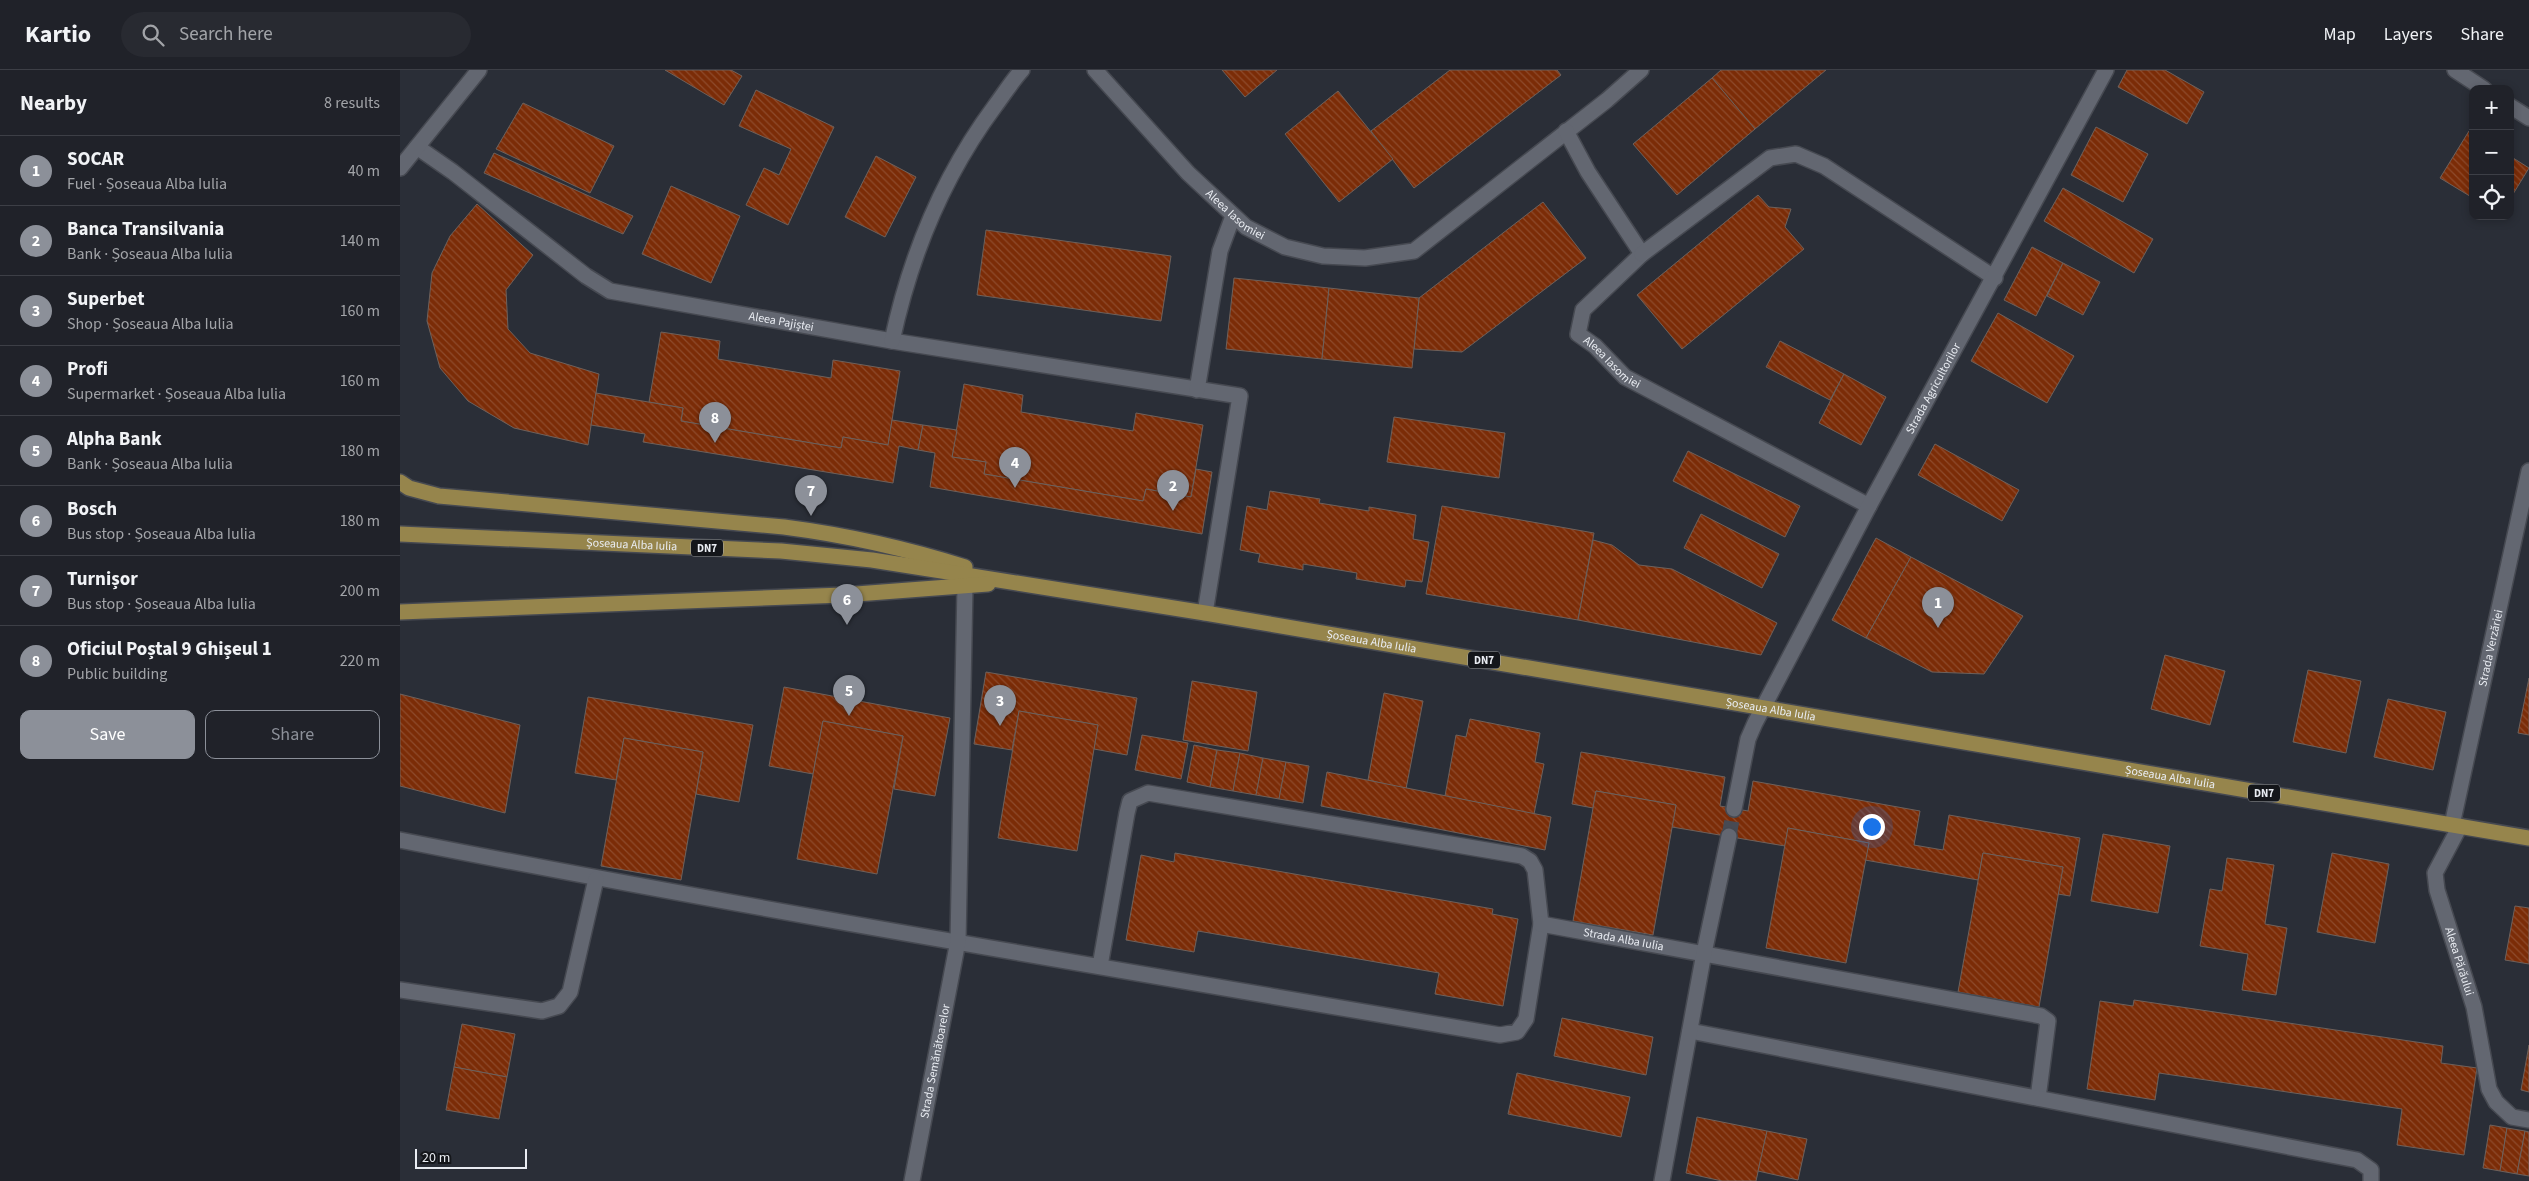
<!DOCTYPE html>
<meta charset="utf-8">
<style>
:root{--surface:#202229;--page:#282a31;--text:#f1f3f6;--muted:#a2a4a8;--line:#3d3f46;--accent:#8c9099}
body{margin:0;font-family:"Source Sans 3",sans-serif;background:var(--page);color:var(--text)}
.controls{position:absolute;right:15px;top:15px;display:grid;overflow:hidden;border-radius:10px;box-shadow:0 2px 8px #0003}
.controls button{width:45px;height:45px;display:grid;place-items:center;padding:0;border:0;border-bottom:1px solid var(--line);background:var(--surface);color:var(--text);font:25px sans-serif}
.scale{position:absolute;left:15px;bottom:12px;width:112px;box-sizing:border-box;padding-left:5px;border:2px solid #e9ecf2;border-top:0;font-size:14px;line-height:18px;white-space:nowrap;color:#e9ecf2;-webkit-text-stroke:4px #14161a;paint-order:stroke}
.you{position:absolute;left:1471px;top:756px;width:18px;height:18px;margin:-12px;border:4px solid #fff;border-radius:50%;background:#1a73e8;box-shadow:0 0 0 8px #1a73e833}
.badge{display:grid;place-items:center;width:32px;height:32px;border-radius:50%;background:var(--accent);color:#fff;font-size:16px;font-weight:700}
.pin{position:absolute;translate:-50% -41px;filter:drop-shadow(0 1px 2px #0008)}
.pin::after{content:'';position:absolute;top:26px;width:18px;height:15px;background:inherit;clip-path:polygon(0 0,100% 0,50% 100%)}
.list{margin:0;padding:0;list-style:none}
h2{display:flex;justify-content:space-between;align-items:center;height:65px;margin:0;padding:0 20px;font-size:21px}
h2 small{font-size:16px;font-weight:400;color:var(--muted)}
.list li{display:grid;grid-template-columns:32px 1fr auto;gap:15px;align-items:center;box-sizing:border-box;height:70px;padding:0 20px;border-top:1px solid var(--line)}
.list b{display:block;font-size:19px;white-space:nowrap}
.list p{margin:0;font-size:16px;white-space:nowrap;color:var(--muted)}
.list em{font-size:16px;font-style:normal;color:var(--muted)}
.actions{display:flex;gap:10px;padding:15px 20px}
.actions a{flex:1;padding:11px 0;border:1px solid var(--accent);border-radius:10px;text-align:center;font-size:18px;color:var(--accent)}
.actions .main{background:var(--accent);color:#fff}
.icon{flex:none;width:28px;height:28px;fill:none;stroke:currentColor;stroke-width:2;stroke-linecap:round;stroke-linejoin:round}
.map{position:relative;flex:none;width:2129px;height:1111px;overflow:hidden}
header{display:flex;align-items:center;gap:30px;box-sizing:border-box;height:70px;padding:0 25px;background:var(--surface);border-bottom:1px solid var(--line)}
header strong{font-size:24px}
nav{display:flex;gap:28px;margin-inline-start:auto;font-size:18px}
.search{width:350px;height:45px;background:var(--page);display:flex;align-items:center;gap:12px;box-sizing:border-box;padding:0 18px;border-radius:28px;color:var(--muted);font-size:19px}
main{display:flex}
aside{flex:1;background:var(--surface)}
.map>svg:first-child{display:block}
.building{fill:url(#building-back-hatch);stroke:#6d615c}
.lines{fill:none;stroke-linecap:round;stroke-linejoin:round}
.minor-tunnel{stroke:#474a53;stroke-width:15;stroke-dasharray:15 8;stroke-linecap:butt}
.minor-casing{stroke:#464951;stroke-width:18}
.major-casing{stroke:#464951;stroke-width:18}
.minor{stroke:#636771;stroke-width:15}
.major{stroke:#96854c;stroke-width:15}
.labels{text-anchor:middle;dominant-baseline:central;stroke-width:4;stroke-linejoin:round;paint-order:stroke}
.shield{fill:#14161a;stroke:#a9acb1;stroke-width:1}
.shield-label{font-size:11px;font-weight:bold;fill:#e9ecf2}
.street-label{font-size:12px;fill:#e9ecf2;stroke:#14161a}
</style>
<header>
<strong>Kartio</strong>
<div class="search"><svg class="icon" aria-label="search" viewBox="0 0 24 24"><circle cx="10" cy="10" r="6"/><path d="M15 15l6 6"/></svg>Search here</div>
<nav><a>Map</a><a>Layers</a><a>Share</a></nav>
</header>
<main>
<aside>
<h2>Nearby<small>8 results</small></h2>
<ul class="list">
<li><span class="badge">1</span><div><b>SOCAR</b><p>Fuel · Șoseaua Alba Iulia</p></div><em>40 m</em></li>
<li><span class="badge">2</span><div><b>Banca Transilvania</b><p>Bank · Șoseaua Alba Iulia</p></div><em>140 m</em></li>
<li><span class="badge">3</span><div><b>Superbet</b><p>Shop · Șoseaua Alba Iulia</p></div><em>160 m</em></li>
<li><span class="badge">4</span><div><b>Profi</b><p>Supermarket · Șoseaua Alba Iulia</p></div><em>160 m</em></li>
<li><span class="badge">5</span><div><b>Alpha Bank</b><p>Bank · Șoseaua Alba Iulia</p></div><em>180 m</em></li>
<li><span class="badge">6</span><div><b>Bosch</b><p>Bus stop · Șoseaua Alba Iulia</p></div><em>180 m</em></li>
<li><span class="badge">7</span><div><b>Turnișor</b><p>Bus stop · Șoseaua Alba Iulia</p></div><em>200 m</em></li>
<li><span class="badge">8</span><div><b>Oficiul Poștal 9 Ghișeul 1</b><p>Public building</p></div><em>220 m</em></li>
</ul>
<div class="actions"><a class="main">Save</a><a>Share</a></div>
</aside>
<div class="map">
<svg width="2129" height="1111" viewBox="0 0 2129 1111">
<defs>
<pattern id="building-back-hatch" width="6" height="6" patternUnits="userSpaceOnUse" patternTransform="scale(1.25)"><rect width="6" height="6" fill="#7b2c07"/><path d="M-1 5l2 2M0 0l6 6M5-1l2 2" fill="none" stroke="#8e4b2c"/></pattern>
</defs>
<rect width="100%" height="100%" fill="#2a2e37"/>
<g class="building">
<polygon points="265,0 331,0 342,6 324,35"/>
<polygon points="822,0 877,0 845,27"/>
<polygon points="1050,0 1157,0 1161,5 1014,118 971,61"/>
<polygon points="1321,0 1426,0 1355,59 1312,8"/>
<polygon points="1727,0 1765,0 1804,22 1787,54 1718,17"/>
<polygon points="1312,8 1355,59 1277,125 1233,74"/>
<polygon points="356,20 434,57 388,155 346,135 364,98 379,105 391,79 339,56"/>
<polygon points="938,21 993,89 939,132 885,64"/>
<polygon points="123,33 214,76 190,123 96,79"/>
<polygon points="1696,57 1748,84 1723,132 1671,105"/>
<polygon points="2069,61 2073,63 2073,128 2040,108"/>
<polygon points="94,83 233,146 223,164 84,103"/>
<polygon points="476,86 516,107 485,167 445,147"/>
<polygon points="2110,86 2129,98 2110,129"/>
<polygon points="271,116 340,146 311,213 242,184"/>
<polygon points="1663,118 1753,169 1734,203 1644,151"/>
<polygon points="1358,125 1369,137 1391,139 1385,157 1404,179 1282,279 1237,225"/>
<polygon points="1143,132 1186,188 1062,282 1014,279 1019,228"/>
<polygon points="77,134 133,185 106,220 108,259 130,283 199,304 188,375 114,358 68,331 40,298 27,251 32,203 50,166"/>
<polygon points="586,160 771,186 761,251 577,225"/>
<polygon points="1632,177 1663,193 1636,246 1604,230"/>
<polygon points="1663,193 1700,212 1683,245 1647,226"/>
<polygon points="834,208 929,218 922,289 826,279"/>
<polygon points="929,218 1019,228 1012,298 922,289"/>
<polygon points="1598,243 1674,286 1647,333 1571,291"/>
<polygon points="261,262 320,271 318,289 431,308 433,290 500,301 488,375 443,367 441,378 281,351 283,338 249,332"/>
<polygon points="1380,271 1444,304 1430,330 1366,297"/>
<polygon points="1444,304 1486,327 1461,375 1419,353"/>
<polygon points="564,314 623,325 621,342 733,361 736,343 803,355 791,427 746,419 743,431 584,404 586,392 552,387"/>
<polygon points="196,323 283,338 281,351 441,378 443,367 488,375 492,350 523,355 518,380 499,376 493,413 243,372 245,364 191,355"/>
<polygon points="994,347 1105,363 1099,408 987,392"/>
<polygon points="523,355 557,360 552,387 586,392 584,404 743,431 746,419 791,427 796,399 812,402 802,464 530,417 535,383 518,380"/>
<polygon points="1535,374 1619,420 1602,451 1518,405"/>
<polygon points="1288,381 1400,436 1385,467 1273,411"/>
<polygon points="870,421 920,429 919,433 969,441 969,437 1016,445 1013,469 1029,472 1022,512 1006,510 1005,517 956,509 957,503 903,494 903,500 858,492 860,484 840,480 847,436 867,440"/>
<polygon points="1042,436 1194,463 1178,550 1026,524"/>
<polygon points="1301,444 1379,484 1362,518 1284,478"/>
<polygon points="1476,468 1511,487 1466,568 1432,550"/>
<polygon points="1193,470 1212,475 1239,495 1272,499 1377,553 1361,585 1178,550"/>
<polygon points="1511,487 1623,546 1584,604 1532,602 1466,568"/>
<polygon points="1765,585 1825,601 1810,655 1751,639"/>
<polygon points="1908,600 1961,611 1946,683 1893,672"/>
<polygon points="586,602 737,628 727,685 694,679 698,655 619,641 612,680 574,674"/>
<polygon points="2129,608 2129,665 2118,663"/>
<polygon points="792,611 857,622 848,681 783,670"/>
<polygon points="384,617 550,648 535,726 494,719 503,666 423,651 413,704 369,696"/>
<polygon points="984,623 1023,631 1006,719 968,710"/>
<polygon points="0,624 120,655 105,743 0,716"/>
<polygon points="188,627 353,655 339,732 296,724 303,682 224,668 216,710 175,703"/>
<polygon points="1988,629 2046,642 2033,700 1974,687"/>
<polygon points="619,641 698,655 677,781 598,768"/>
<polygon points="1070,649 1140,663 1135,692 1144,694 1134,744 1045,726 1056,665 1066,667"/>
<polygon points="423,651 503,666 477,804 397,789"/>
<polygon points="742,665 788,673 781,709 735,700"/>
<polygon points="224,668 303,682 281,810 201,796"/>
<polygon points="794,675 817,680 810,717 787,712"/>
<polygon points="817,680 840,683 833,721 810,717"/>
<polygon points="1181,682 1325,707 1320,736 1348,741 1353,711 1520,741 1514,775 1543,780 1549,745 1680,768 1670,826 1658,824 1663,797 1583,783 1578,810 1465,790 1469,773 1388,758 1385,776 1272,757 1276,735 1196,721 1193,738 1172,734"/>
<polygon points="840,683 863,688 856,725 833,721"/>
<polygon points="863,688 886,692 879,729 856,725"/>
<polygon points="886,692 909,696 903,733 879,729"/>
<polygon points="927,702 1151,747 1145,780 921,736"/>
<polygon points="1196,721 1276,735 1253,865 1173,851"/>
<polygon points="1388,758 1469,773 1446,893 1366,878"/>
<polygon points="1703,764 1770,776 1758,843 1691,831"/>
<polygon points="775,783 1093,839 1092,844 1118,849 1103,936 1035,924 1039,903 798,861 794,882 726,870 741,785 774,792"/>
<polygon points="1583,783 1663,797 1639,937 1558,922"/>
<polygon points="1932,783 1989,794 1975,873 1917,862"/>
<polygon points="1827,788 1874,795 1865,854 1887,858 1876,925 1842,920 1848,884 1800,876 1810,819 1822,821"/>
<polygon points="2115,836 2129,838 2129,894 2105,890"/>
<polygon points="1734,930 2043,976 2041,993 2077,998 2064,1085 1997,1075 2002,1039 1759,1003 1755,1030 1687,1019 1700,931 1733,936"/>
<polygon points="1162,948 1253,967 1246,1005 1154,986"/>
<polygon points="62,954 115,964 107,1007 54,997"/>
<polygon points="2129,975 2129,1022 2121,1020"/>
<polygon points="54,997 107,1007 99,1049 46,1040"/>
<polygon points="1117,1003 1230,1027 1221,1067 1108,1044"/>
<polygon points="1297,1047 1367,1061 1356,1111 1322,1111 1286,1103"/>
<polygon points="2090,1055 2107,1058 2100,1101 2083,1098"/>
<polygon points="2107,1058 2125,1061 2117,1104 2100,1101"/>
<polygon points="1367,1061 1407,1069 1398,1110 1358,1101"/>
<polygon points="2125,1061 2129,1062 2129,1106 2117,1104"/>
</g>
<g class="lines">
<polyline class="minor-tunnel" points="1329,766 1334,739"/>
<defs>
<g id="minor">
<path id="s1" d="M695,0l93,103 58,54 39,20 38,9 42,2 49,-7 193,-151 34,-30"/>
<polyline points="2055,0 2084,19"/>
<polyline points="2110,36 2129,48"/>
<path id="s2" d="M1166,61l22,41 54,82 -59,56 -5,24 17,12 30,31 244,129"/>
<path id="s3" d="M17,77l36,25 133,104 24,15 282,50 348,55 -35,217"/>
<polyline points="0,98 79,0"/>
<polyline points="1242,184 1370,88 1396,84 1424,96 1595,208"/>
<path d="M492,271c18,-84 51,-165 103,-235 9,-12 17,-25 27,-36"/>
<polyline points="797,320 820,181 833,146"/>
<path id="s4" d="M1334,739l14,-70 7,-16 114,-217 237,-436"/>
<path id="s5" d="M2052,755l77,-354"/>
<path id="s6" d="M2060,756l-25,47 2,17 37,117 15,82 7,13 16,15 17,3"/>
<path d="M0,770c365,72 733,132 1100,195l17,-3 9,-13 15,-95 -6,-54 -5,-9 -8,-5 -374,-63 -18,8 -3,12 -27,153"/>
<path id="s7" d="M1141,854l500,92 7,5 -10,77"/>
<polyline points="0,920 142,941 159,936 170,922 196,809"/>
<polyline points="1290,961 1957,1090 1971,1100 1971,1111"/>
<path id="s8" d="M512,1111l46,-240 7,-355"/>
<polyline points="1262,1111 1304,883 1329,766"/>
</g>
<g id="major">
<path d="M0,412l9,6 30,8 345,31c62,8 121,21 181,40"/>
<path id="s9" d="M0,464l381,17 91,9 333,53 1324,225"/>
<polyline points="0,542 443,525 588,514"/>
</g>
</defs>
<use href="#minor" class="minor-casing"/>
<use href="#major" class="major-casing"/>
<use href="#minor" class="minor"/>
<use href="#major" class="major"/>
</g>
<g class="labels">
<g class="shield">
<rect x="291" y="469.5" width="32" height="17" rx="4"/>
<rect x="1068" y="581.5" width="32" height="17" rx="4"/>
<rect x="1848" y="714.5" width="32" height="17" rx="4"/>
</g>
<g class="shield-label">
<text x="307" y="478">DN7</text>
<text x="1084" y="590">DN7</text>
<text x="1864" y="723">DN7</text>
</g>
<g class="street-label">
<text stroke="none"><textPath href="#s1" startOffset="202">Aleea Iasomiei</textPath></text>
<text stroke="none"><textPath href="#s3" startOffset="415">Aleea Pajiștei</textPath></text>
<text stroke="none"><textPath href="#s2" startOffset="295">Aleea Iasomiei</textPath></text>
<text stroke="none"><textPath href="#s4" startOffset="468">Strada Agricultorilor</textPath></text>
<text stroke="none"><textPath href="#s9" startOffset="232">Șoseaua Alba Iulia</textPath></text>
<text stroke="none"><textPath href="#s9" startOffset="979">Șoseaua Alba Iulia</textPath></text>
<text stroke="none"><textPath href="#s5" startOffset="181">Strada Verzăriei</textPath></text>
<text stroke="none"><textPath href="#s9" startOffset="1384">Șoseaua Alba Iulia</textPath></text>
<text stroke="none"><textPath href="#s9" startOffset="1789">Șoseaua Alba Iulia</textPath></text>
<text stroke="none"><textPath href="#s7" startOffset="84">Strada Alba Iulia</textPath></text>
<text stroke="none"><textPath href="#s6" startOffset="145">Aleea Părăului</textPath></text>
<text stroke="none"><textPath href="#s8" startOffset="122">Strada Semănătoarelor</textPath></text>
</g>
</g>
</svg>
<div class="controls">
<button>+</button>
<button>−</button>
<button><svg class="icon" aria-label="locate" viewBox="0 0 24 24"><circle cx="12" cy="12" r="6"/><path d="M12 2v4M12 18v4M2 12h4M18 12h4"/></svg></button>
</div>
<div class="scale">20 m</div>
<div class="you"></div>
<div class="pin badge" style="left:1538px;top:558px">1</div>
<div class="pin badge" style="left:773px;top:441px">2</div>
<div class="pin badge" style="left:600px;top:656px">3</div>
<div class="pin badge" style="left:615px;top:418px">4</div>
<div class="pin badge" style="left:449px;top:646px">5</div>
<div class="pin badge" style="left:447px;top:555px">6</div>
<div class="pin badge" style="left:411px;top:446px">7</div>
<div class="pin badge" style="left:315px;top:373px">8</div>
</div>
</main>
